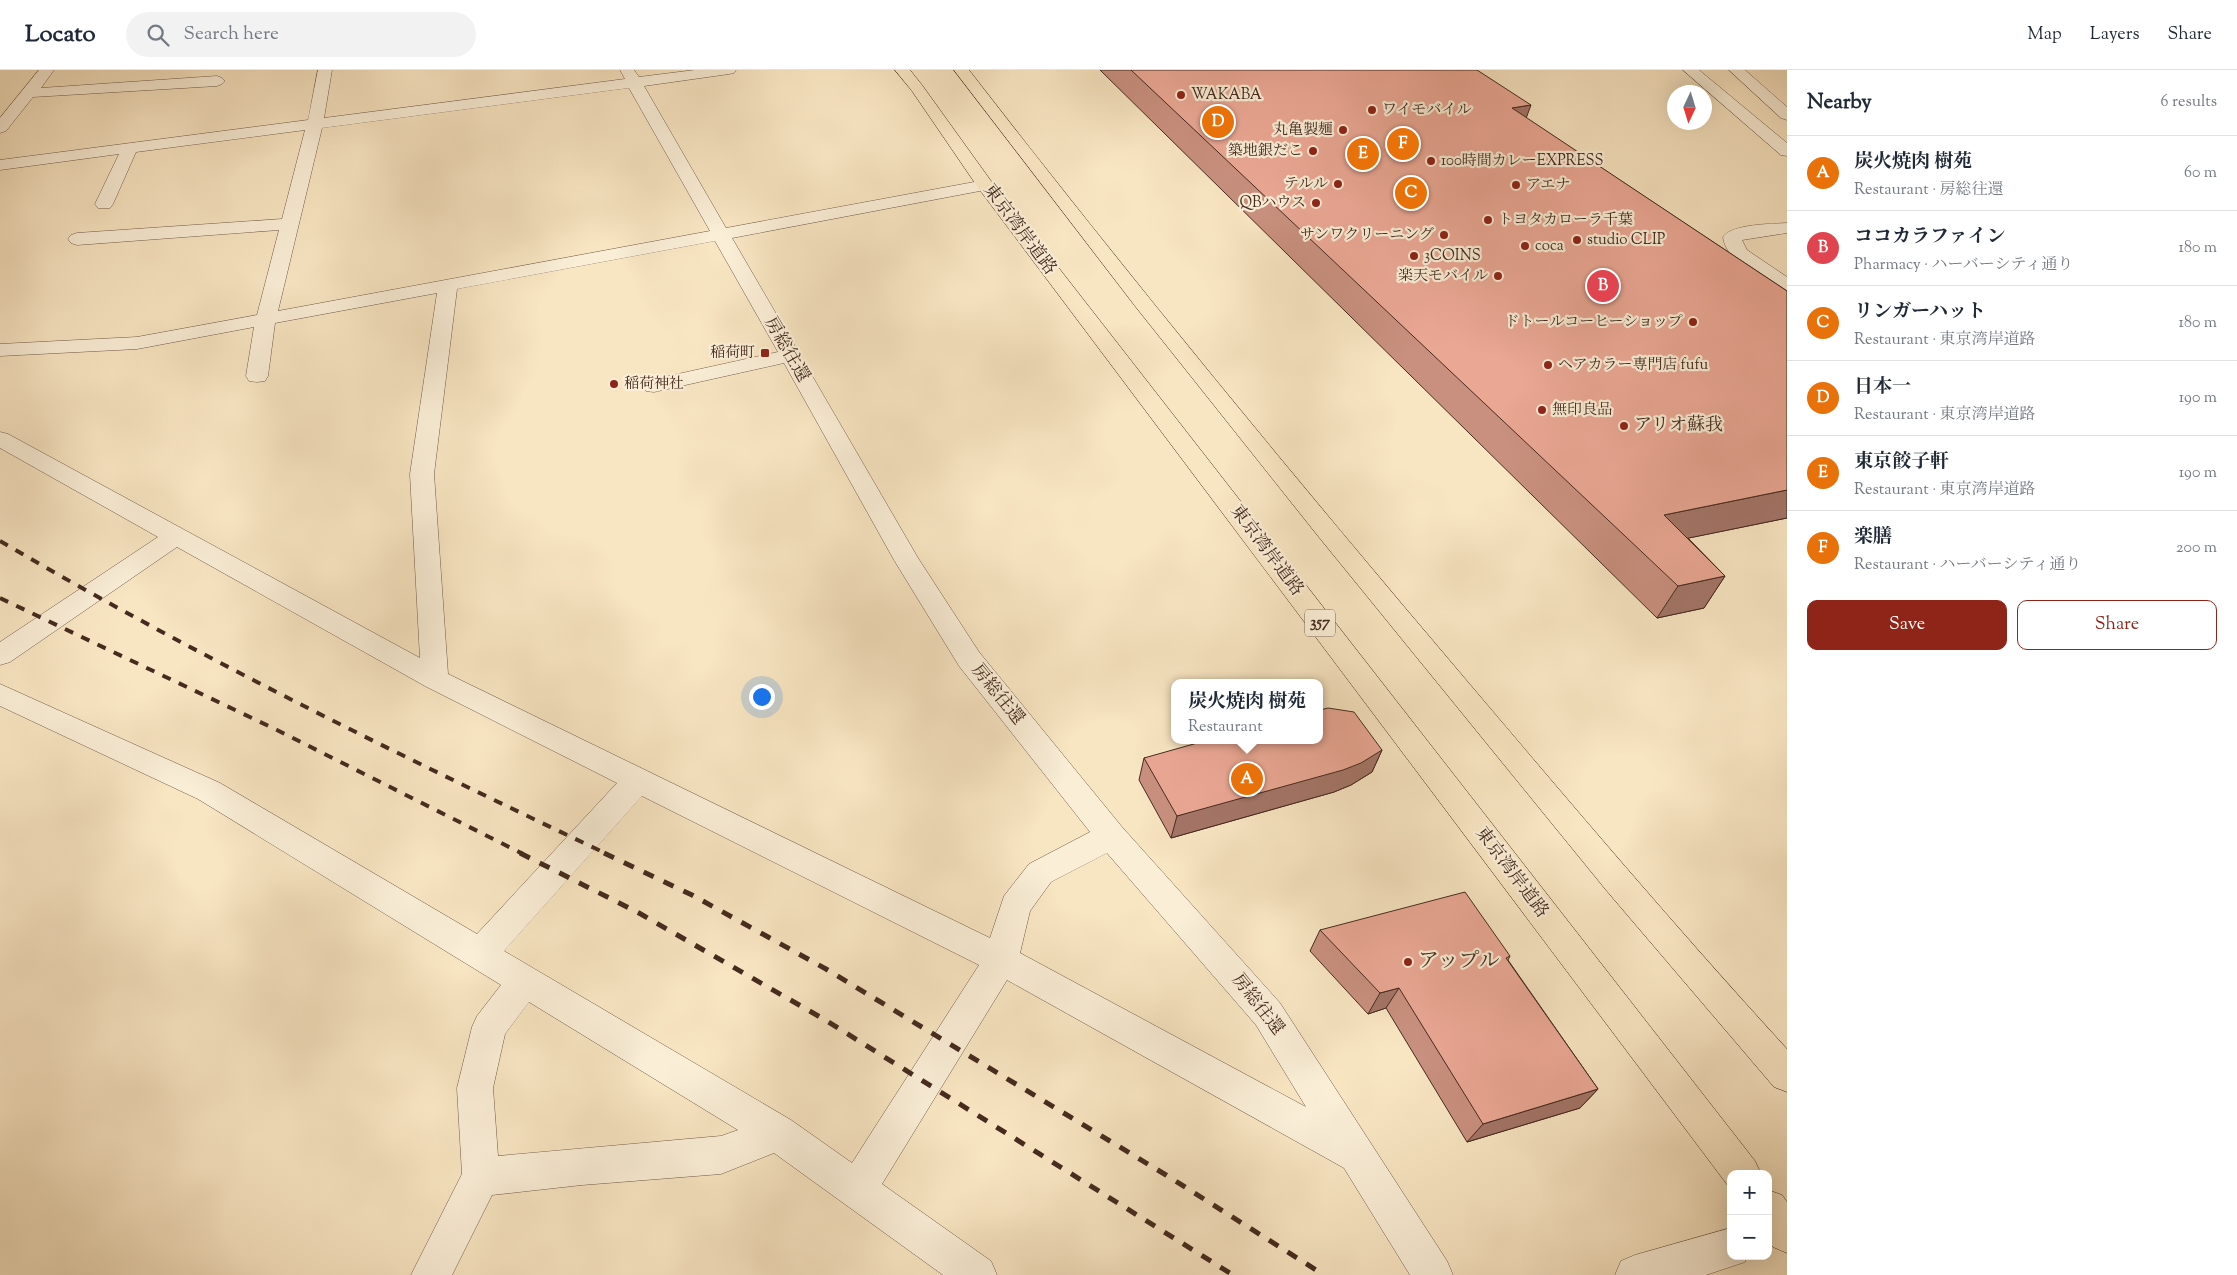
<!DOCTYPE html>
<meta charset="utf-8">
<style>
:root{--surface:#fff;--page:#f2f2f3;--text:#1f2937;--muted:#747a83;--line:#e0e1e3;--accent:#8f2418}
body{margin:0;font-family:"Sorts Mill Goudy","Noto Serif JP",serif;background:var(--page);color:var(--text)}
.controls{position:absolute;right:15px;bottom:15px;display:grid;overflow:hidden;border-radius:10px;box-shadow:0 5px 20px #0002}
.controls button{width:45px;height:45px;display:grid;place-items:center;padding:0;border:0;border-bottom:1px solid var(--line);background:var(--surface);color:var(--text);font:25px sans-serif}
.compass{position:absolute;left:1667px;top:15px;width:45px;height:45px;border-radius:50%;background:var(--surface);box-shadow:0 5px 20px #0002;rotate:184deg}
.you{position:absolute;left:761px;top:626px;width:18px;height:18px;margin:-12px;border:4px solid #fff;border-radius:50%;background:#1a73e8;box-shadow:0 0 0 8px #1a73e833}
.badge{display:grid;place-items:center;width:32px;height:32px;border-radius:50%;background:var(--accent);color:#fff;font-size:16px;font-weight:700}
.pin{position:absolute;translate:-50% -50%;border:2px solid #fff;box-shadow:0 1px 5px #0006}
.popup{position:absolute;left:1171px;top:609px;width:152px;height:65px;box-sizing:border-box;display:grid;place-content:center;border-radius:10px;background:var(--surface);filter:drop-shadow(0 1px 4px #0005);font-size:16px;white-space:nowrap;color:var(--muted)}
.popup b{font-size:19px;color:var(--text)}
.popup::after{content:'';position:absolute;left:50%;top:100%;margin-left:-10px;border:10px solid transparent;border-top-color:var(--surface)}
.list{margin:0;padding:0;list-style:none}
h2{display:flex;justify-content:space-between;align-items:center;height:65px;margin:0;padding:0 20px;font-size:21px}
h2 small{font-size:16px;font-weight:400;color:var(--muted)}
.list li{display:grid;grid-template-columns:32px 1fr auto;gap:15px;align-items:center;box-sizing:border-box;height:75px;padding:0 20px;border-top:1px solid var(--line)}
.list b{display:block;font-size:19px;white-space:nowrap}
.list p{margin:0;font-size:16px;white-space:nowrap;color:var(--muted)}
.list em{font-size:16px;font-style:normal;color:var(--muted)}
.actions{display:flex;gap:10px;padding:15px 20px}
.actions a{flex:1;padding:11px 0;border:1px solid var(--accent);border-radius:10px;text-align:center;font-size:18px;color:var(--accent)}
.actions .main{background:var(--accent);color:#fff}
.icon{flex:none;width:28px;height:28px;fill:none;stroke:currentColor;stroke-width:2;stroke-linecap:round;stroke-linejoin:round}
.map{position:relative;flex:none;width:1787px;height:1205px;overflow:hidden}
header{display:flex;align-items:center;gap:30px;box-sizing:border-box;height:70px;padding:0 25px;background:var(--surface);border-bottom:1px solid var(--line)}
header strong{font-size:24px}
nav{display:flex;gap:28px;margin-inline-start:auto;font-size:18px}
.search{width:350px;height:45px;background:var(--page);display:flex;align-items:center;gap:12px;box-sizing:border-box;padding:0 18px;border-radius:28px;color:var(--muted);font-size:19px}
main{display:flex}
aside{flex:1;background:var(--surface)}
.map>svg:first-child{display:block}
.lines{fill:none;stroke-linecap:round;stroke-linejoin:round}
.minor-casing{stroke:#725948;stroke-width:1}
.highway-casing{stroke:#452a1f;stroke-width:1}
.minor{fill:#faeed7;fill-rule:evenodd}
.highway{fill:#f8e5c2;fill-rule:evenodd}
.rail-far1{stroke:#452a1f;stroke-width:4;stroke-dasharray:9 9;stroke-linecap:butt}
.rail{stroke:#452a1f;stroke-width:5;stroke-dasharray:11 11;stroke-linecap:butt}
.wall{fill:#c9907f;stroke:#452a1f}
.shaded-wall{fill:#a47568;stroke:#452a1f}
.building{fill:#eaa794;stroke:#452a1f}
.poi-dot{fill:#8f2418;stroke:#faeed7;stroke-width:2}
.labels{text-anchor:middle;dominant-baseline:central;stroke-width:4.5;stroke-linejoin:round;paint-order:stroke}
.far-poi-label{font-size:15px;fill:#452a1f;stroke:#faeed7;text-anchor:start}
.shield{fill:#faeed7;stroke:#7b6556;stroke-width:1}
.shield-label{font-size:16px;font-weight:bold;fill:#452a1f}
.street-label{font-size:18px;fill:#452a1f;stroke:#faeed7}
.poi-label{font-size:18px;fill:#452a1f;stroke:#faeed7;text-anchor:start}
.near-poi-label{font-size:21px;fill:#452a1f;stroke:#faeed7;text-anchor:start}
</style>
<header>
<strong>Locato</strong>
<div class="search"><svg class="icon" aria-label="search" viewBox="0 0 24 24"><circle cx="10" cy="10" r="6"/><path d="M15 15l6 6"/></svg>Search here</div>
<nav><a>Map</a><a>Layers</a><a>Share</a></nav>
</header>
<main>
<div class="map">
<svg width="1787" height="1205" viewBox="0 0 1787 1205">
<rect width="100%" height="100%" fill="#f8e5c2"/>
<filter id="stains"><feTurbulence type="fractalNoise" baseFrequency=".004" numOctaves="4"/><feColorMatrix values="0 0 0 0 .2 0 0 0 0 .09 0 0 0 0 .02 0 0 0 .5 -.17"/></filter>
<radialGradient id="worn" r=".72"><stop offset=".6" stop-color="#630" stop-opacity="0"/><stop offset="1" stop-color="#630" stop-opacity=".3"/></radialGradient>
<g class="lines">
<defs>
<g id="minor">
<polygon points="39,0 54,0 41,18 217,6 222,8 225,11 222,14 217,16 33,27 6,61 0,63 0,48"/>
<path d="M318,0h14l-8,48 301,-39 -5,-9h14l5,7 56,-7h41l-2,3 -5,1 -85,12 82,142 259,-48 6,1 3,4 -3,4 -6,1 -253,48 186,320 61,94 143,175 158,176 167,258 6,14h-43l-66,-107 -337,-188 -125,204 109,77 6,14h-54l-169,-122 -53,21 -139,11 -90,10 -40,80h-41l51,-101 -5,-86 15,-61 5,-11 24,-31 -303,-186 -198,-93v-22l220,99 257,151 140,-151 -192,-97 -248,-139 -167,115 -10,3v-23l158,-105 -158,-89v-16l8,2 412,224 -10,-184 27,-181 -162,30 -7,53 -3,5 -8,1 -8,-1 -3,-5 8,-49 -117,22 -137,7v-12l137,-7 120,-22 22,-85 -202,15 -6,-2 -3,-4 3,-4 6,-2 205,-14 23,-89 -169,22 -23,52 -3,4h-12l-3,-4 24,-50 -119,16v-10l308,-40zM629,18l81,143 -432,80 44,-183zM715,171l63,111 -132,29 -3,5 3,5 8,1 130,-29 110,197 65,106 131,166 -61,32 -25,32 -14,42 -542,-264 -14,-200 23,-185zM642,726l337,169 -127,198 -61,-43 -287,-169zM1107,783l149,172 50,82 -286,-154 10,-42 21,-29zM529,932l209,128 -17,6 -223,20 -5,-68 12,-54z"/>
<polygon points="1683,0 1699,0 1787,73 1787,86 1781,85"/>
<polygon points="1729,0 1745,0 1787,37 1787,50 1781,48"/>
<path d="M1787,153v10l-45,7 5,10 40,27v15l-7,-2c-19,-13 -54,-28 -57,-53 9,-13 48,-13 64,-14z"/>
<polygon points="1731,1158 1731,1186 1747,1186 1745,1192 1706,1205 1615,1205 1621,1191 1635,1185"/>
</g>
<g id="highway">
<polygon points="895,0 910,0 922,15 991,111 1755,1091 1761,1104 1731,1104 1731,1118 1729,1117 979,119 912,21"/>
<path d="M954,0h15c161,208 328,411 498,611 105,124 210,248 320,368v43l-13,-5 -168,-197 -288,-354 -183,-230z"/>
<polygon points="1768,1120 1782,1125 1787,1132 1787,1183 1773,1177 1768,1171"/>
</g>
</defs>
<use href="#minor" class="minor-casing"/>
<use href="#highway" class="highway-casing"/>
<use href="#minor" class="minor"/>
<use href="#highway" class="highway"/>
<g class="rail-far1">
<path d="M0,471c196,115 401,215 607,313"/>
<polyline points="0,528 277,660 523,784"/>
</g>
<g class="rail">
<polyline points="520,783 639,843 827,951 1233,1205"/>
<polyline points="604,783 692,825 826,899 1166,1105 1324,1205"/>
</g>
</g>
<g class="wall">
<polygon points="1100,0 1477,0 1526,48 1787,221 1787,448 1688,468 1725,506 1704,538 1657,548"/>
<polygon points="1382,680 1372,702 1351,715 1334,722 1171,768 1139,710 1144,688"/>
<polygon points="1320,860 1510,886 1508,890 1598,1019 1580,1038 1467,1072 1386,938 1368,944 1310,881"/>
</g>
<g class="shaded-wall">
<polygon points="1531,35 1521,62 1512,38"/>
<polygon points="1787,420 1787,448 1645,477 1664,445"/>
<polygon points="1725,506 1704,538 1657,548 1678,516"/>
<polygon points="1382,680 1372,702 1351,715 1334,722 1171,768 1177,746"/>
<polygon points="1399,918 1386,938 1368,944 1380,923"/>
<polygon points="1598,1019 1580,1038 1467,1072 1483,1054"/>
</g>
<g class="building">
<polygon points="1131,0 1477,0 1531,35 1512,38 1787,221 1787,420 1664,445 1725,506 1678,516"/>
<polygon points="1328,638 1354,642 1382,680 1361,693 1343,700 1177,746 1144,688 1208,670 1320,670 1320,640"/>
<polygon points="1465,822 1510,886 1506,888 1598,1019 1483,1054 1399,918 1380,923 1320,860"/>
</g>
<g class="poi-dot">
<circle cx="1181" cy="25" r="5"/>
<circle cx="1372" cy="40" r="5"/>
<circle cx="1343" cy="60" r="5"/>
<circle cx="1313" cy="81" r="5"/>
<circle cx="1431" cy="91" r="5"/>
<circle cx="1338" cy="114" r="5"/>
<circle cx="1516" cy="115" r="5"/>
<circle cx="1316" cy="133" r="5"/>
<circle cx="1488" cy="150" r="5"/>
<circle cx="1444" cy="165" r="5"/>
<circle cx="1577" cy="170" r="5"/>
<circle cx="1525" cy="176" r="5"/>
<circle cx="1414" cy="186" r="5"/>
<circle cx="1498" cy="206" r="5"/>
<circle cx="1693" cy="252" r="5"/>
<rect x="760" y="278" width="10" height="10" rx="2.5"/>
<circle cx="1548" cy="295" r="5"/>
<circle cx="614" cy="314" r="5"/>
<circle cx="1542" cy="340" r="5"/>
<circle cx="1624" cy="356" r="5"/>
<circle cx="1408" cy="892" r="5"/>
</g>
<g class="labels">
<g class="far-poi-label">
<text x="1191" y="25">WAKABA</text>
<text x="1382" y="40">ワイモバイル</text>
<text x="1333" y="60" text-anchor="end">丸亀製麺</text>
<text x="1303" y="81" text-anchor="end">築地銀だこ</text>
<text x="1441" y="91">100時間カレーEXPRESS</text>
<text x="1328" y="114" text-anchor="end">テルル</text>
<text x="1526" y="115">アエナ</text>
<text x="1306" y="133" text-anchor="end">QBハウス</text>
<text x="1498" y="150">トヨタカローラ千葉</text>
<text x="1434" y="165" text-anchor="end">サンワクリーニング</text>
<text x="1587" y="170">studio CLIP</text>
<text x="1535" y="176">coca</text>
<text x="1424" y="186">3COINS</text>
<text x="1488" y="206" text-anchor="end">楽天モバイル</text>
<text x="1683" y="252" text-anchor="end">ドトールコーヒーショップ</text>
<text x="755" y="283" text-anchor="end">稲荷町</text>
<text x="1558" y="295">ヘアカラー専門店 fufu</text>
<text x="624" y="314">稲荷神社</text>
<text x="1552" y="340">無印良品</text>
</g>
<rect class="shield" x="1305" y="539.5" width="30" height="27" rx="4"/>
<g class="shield-label">
<text x="1320" y="553">357</text>
</g>
<g class="street-label">
<text transform="translate(1019 160) rotate(53)">東京湾岸道路</text>
<text transform="translate(786 280) rotate(60)">房総往還</text>
<text transform="translate(1266 481) rotate(53)">東京湾岸道路</text>
<text transform="translate(997 625) rotate(51)">房総往還</text>
<text transform="translate(1511 803) rotate(53)">東京湾岸道路</text>
<text transform="translate(1257 935) rotate(52)">房総往還</text>
</g>
<g class="poi-label">
<text x="1634" y="356">アリオ蘇我</text>
</g>
<g class="near-poi-label">
<text x="1418" y="892">アップル</text>
</g>
</g>
<rect width="100%" height="100%" filter="url(#stains)"/>
<rect width="100%" height="100%" fill="url(#worn)"/>
</svg>
<div class="controls">
<button>+</button>
<button>−</button>
</div>
<svg class="compass" viewBox="-18 -18 36 36"><path d="M0-13l5 13h-10z" fill="#e53935"/><path d="M0 13l5-13h-10z" fill="#747a83"/></svg>
<div class="you"></div>
<div class="pin badge" style="left:1247px;top:709px;background:#e8710a">A</div>
<div class="popup"><b>炭火焼肉 樹苑</b>Restaurant</div>
<div class="pin badge" style="left:1603px;top:216px;background:#e0444e">B</div>
<div class="pin badge" style="left:1411px;top:123px;background:#e8710a">C</div>
<div class="pin badge" style="left:1218px;top:52px;background:#e8710a">D</div>
<div class="pin badge" style="left:1363px;top:84px;background:#e8710a">E</div>
<div class="pin badge" style="left:1403px;top:74px;background:#e8710a">F</div>
</div>
<aside>
<h2>Nearby<small>6 results</small></h2>
<ul class="list">
<li><span class="badge" style="background:#e8710a">A</span><div><b>炭火焼肉 樹苑</b><p>Restaurant · 房総往還</p></div><em>60 m</em></li>
<li><span class="badge" style="background:#e0444e">B</span><div><b>ココカラファイン</b><p>Pharmacy · ハーバーシティ通り</p></div><em>180 m</em></li>
<li><span class="badge" style="background:#e8710a">C</span><div><b>リンガーハット</b><p>Restaurant · 東京湾岸道路</p></div><em>180 m</em></li>
<li><span class="badge" style="background:#e8710a">D</span><div><b>日本一</b><p>Restaurant · 東京湾岸道路</p></div><em>190 m</em></li>
<li><span class="badge" style="background:#e8710a">E</span><div><b>東京餃子軒</b><p>Restaurant · 東京湾岸道路</p></div><em>190 m</em></li>
<li><span class="badge" style="background:#e8710a">F</span><div><b>楽膳</b><p>Restaurant · ハーバーシティ通り</p></div><em>200 m</em></li>
</ul>
<div class="actions"><a class="main">Save</a><a>Share</a></div>
</aside>
</main>
